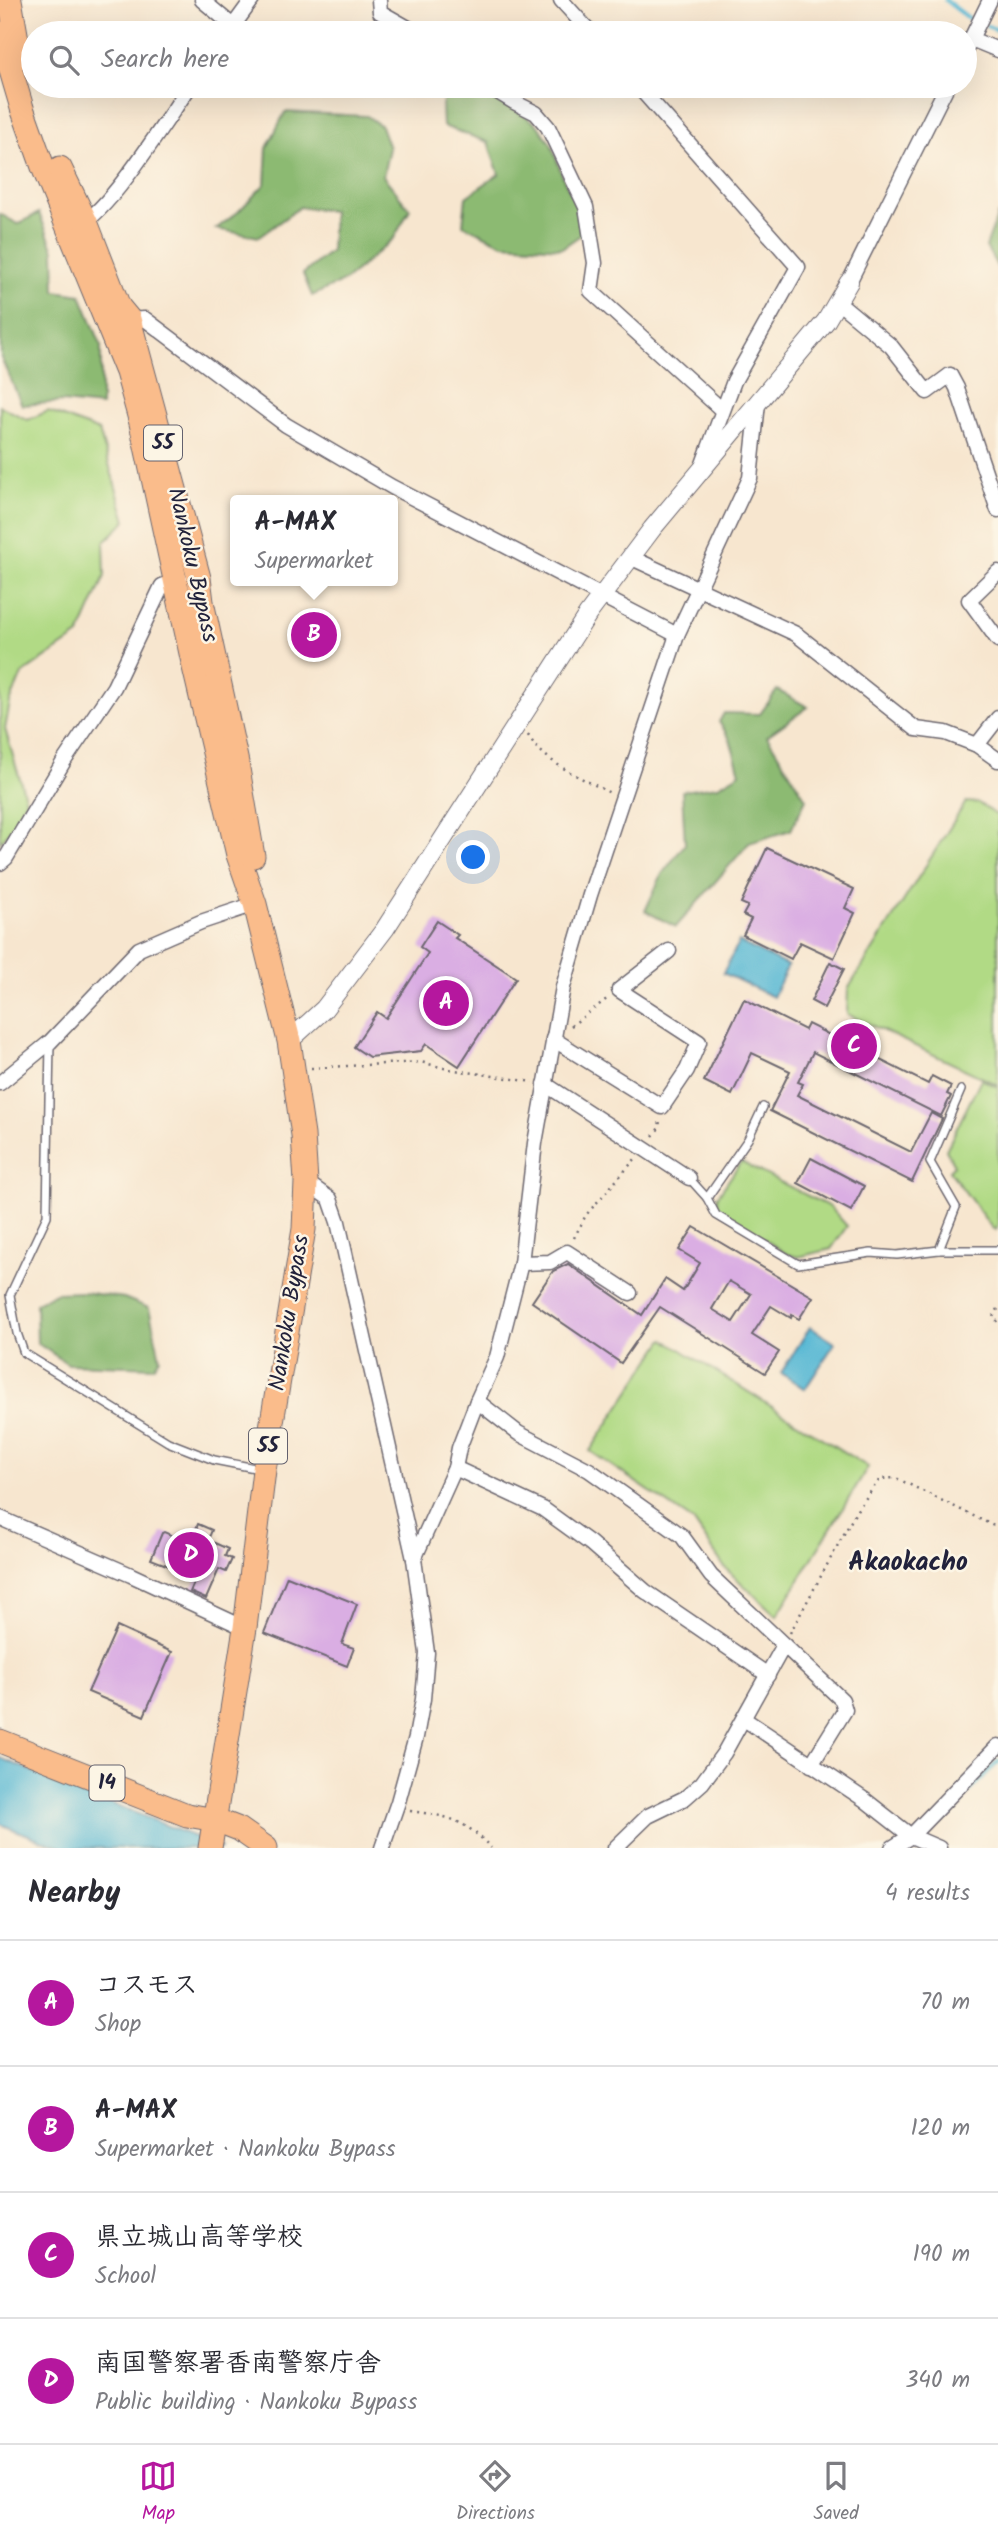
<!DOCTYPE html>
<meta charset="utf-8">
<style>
:root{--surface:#fff;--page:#f7f7f7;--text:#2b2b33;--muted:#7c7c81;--line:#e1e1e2;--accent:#b5179e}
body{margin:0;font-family:Kalam,"Klee One",sans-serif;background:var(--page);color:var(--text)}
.you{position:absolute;left:474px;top:858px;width:24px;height:24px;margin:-18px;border:5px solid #fff;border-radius:50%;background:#1a73e8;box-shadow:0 0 0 10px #1a73e833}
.badge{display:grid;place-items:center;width:46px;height:46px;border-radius:50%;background:var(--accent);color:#fff;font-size:23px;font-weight:700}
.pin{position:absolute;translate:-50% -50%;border:4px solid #fff;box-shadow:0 2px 7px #0006}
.popup{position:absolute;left:230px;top:495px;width:168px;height:91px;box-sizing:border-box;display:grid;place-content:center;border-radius:7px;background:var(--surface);filter:drop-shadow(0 2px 5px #0005);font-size:23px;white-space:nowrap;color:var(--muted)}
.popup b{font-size:26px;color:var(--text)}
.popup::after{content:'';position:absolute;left:50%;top:100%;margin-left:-14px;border:14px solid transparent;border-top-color:var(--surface)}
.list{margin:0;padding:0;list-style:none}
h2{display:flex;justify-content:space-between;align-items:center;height:91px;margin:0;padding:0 28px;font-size:30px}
h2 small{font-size:23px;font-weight:400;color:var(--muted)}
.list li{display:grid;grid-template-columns:46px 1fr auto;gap:21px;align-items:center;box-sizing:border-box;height:126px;padding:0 28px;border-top:2px solid var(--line)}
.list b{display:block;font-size:26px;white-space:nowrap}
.list p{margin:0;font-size:23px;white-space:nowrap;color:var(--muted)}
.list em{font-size:23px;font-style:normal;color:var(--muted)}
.icon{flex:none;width:38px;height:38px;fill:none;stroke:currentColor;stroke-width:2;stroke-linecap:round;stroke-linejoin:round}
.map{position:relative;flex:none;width:998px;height:1848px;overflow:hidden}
.search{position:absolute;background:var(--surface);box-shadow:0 7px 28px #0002;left:21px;right:21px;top:21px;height:77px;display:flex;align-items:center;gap:18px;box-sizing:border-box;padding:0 24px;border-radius:38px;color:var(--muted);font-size:26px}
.sheet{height:595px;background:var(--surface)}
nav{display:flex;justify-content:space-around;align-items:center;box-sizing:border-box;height:98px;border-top:2px solid var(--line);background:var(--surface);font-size:19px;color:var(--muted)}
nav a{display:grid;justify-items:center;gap:4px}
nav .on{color:var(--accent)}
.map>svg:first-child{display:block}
.green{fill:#b1da85;stroke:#6a7e60;stroke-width:2}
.forest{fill:#8cba72;stroke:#576e56;stroke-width:2}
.water{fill:#56b8d4;stroke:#3c6d88;stroke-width:2}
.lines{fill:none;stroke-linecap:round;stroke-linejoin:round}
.stream{stroke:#56b8d4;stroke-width:4.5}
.building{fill:#daaee3;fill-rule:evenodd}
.service-casing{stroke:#6d676f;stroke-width:10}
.minor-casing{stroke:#6d676f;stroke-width:17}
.tertiary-casing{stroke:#6d676f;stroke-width:20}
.primary-casing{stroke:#6d676f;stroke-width:25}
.trunk-casing{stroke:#6d676f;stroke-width:25}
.path{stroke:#6d676f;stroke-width:2.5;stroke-dasharray:2 5;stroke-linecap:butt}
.service{stroke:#fff;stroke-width:7}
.minor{stroke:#fff;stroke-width:14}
.tertiary{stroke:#fff;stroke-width:18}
.primary{stroke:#fabc8b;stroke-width:23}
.trunk{stroke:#fabc8b;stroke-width:23}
.labels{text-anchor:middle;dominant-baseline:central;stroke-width:5;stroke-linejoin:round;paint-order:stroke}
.shield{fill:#fcf5e5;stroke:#63616e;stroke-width:2}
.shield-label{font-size:21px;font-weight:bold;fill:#22223b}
.street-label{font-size:23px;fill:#22223b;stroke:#fcf5e5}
.quarter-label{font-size:26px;font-weight:bold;fill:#22223b;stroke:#fcf5e5}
</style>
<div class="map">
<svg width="998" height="1848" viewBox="0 0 998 1848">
<rect width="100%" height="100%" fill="#fcf5e5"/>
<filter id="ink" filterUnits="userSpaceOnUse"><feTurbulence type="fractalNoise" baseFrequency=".0143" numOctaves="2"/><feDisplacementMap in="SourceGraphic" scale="14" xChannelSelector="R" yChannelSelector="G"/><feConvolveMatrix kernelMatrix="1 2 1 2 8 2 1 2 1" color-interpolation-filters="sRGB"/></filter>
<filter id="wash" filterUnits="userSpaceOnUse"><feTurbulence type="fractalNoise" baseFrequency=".00686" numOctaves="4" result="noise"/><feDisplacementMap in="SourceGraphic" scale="28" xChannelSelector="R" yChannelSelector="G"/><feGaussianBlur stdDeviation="1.57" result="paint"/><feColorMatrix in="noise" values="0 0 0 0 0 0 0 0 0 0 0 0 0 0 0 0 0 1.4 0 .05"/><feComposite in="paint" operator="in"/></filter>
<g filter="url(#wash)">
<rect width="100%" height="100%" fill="#f7e6cf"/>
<g class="green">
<polygon points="0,406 28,420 48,411 99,431 126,521 104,542 105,576 79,635 22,674 10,702 5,729 26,800 9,832 0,843"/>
<polygon points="966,802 978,803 998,816 998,1085 847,1014 848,989"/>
<polygon points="981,1079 998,1087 998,1225 996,1230 992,1228 949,1170 954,1165 946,1150"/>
<polygon points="741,1162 830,1207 847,1226 831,1249 798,1257 787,1254 718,1209 717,1197"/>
<polygon points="664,1339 868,1467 777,1616 725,1568 693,1521 590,1451"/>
</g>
<g class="forest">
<polygon points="450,86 459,86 507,104 536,123 551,144 564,180 579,209 582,234 562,248 503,244 463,225 466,197 499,174 488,142 443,126 442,104"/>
<polygon points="285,112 367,116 381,126 389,148 383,176 410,209 394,238 346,280 312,296 303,274 331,251 333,211 300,207 259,237 216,229 238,212 265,184 267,148"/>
<polygon points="39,213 54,250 55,291 81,295 101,345 101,406 62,402 22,405 1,358 0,214 18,224"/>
<polygon points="998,214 998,268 986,247"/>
<polygon points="777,690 808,707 767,736 806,799 791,830 749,843 676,927 645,911 662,874 685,844 682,791 718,786 740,773 730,739 719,722 724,713 760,714"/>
<polygon points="83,1292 124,1298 149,1308 160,1358 154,1367 68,1364 37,1343 36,1303 56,1293"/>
</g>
<g class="water">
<polygon points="739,942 788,966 773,997 723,973"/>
<polygon points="810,1327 835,1343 805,1389 781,1373"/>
<polygon points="0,1758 222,1848 62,1848 0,1824"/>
</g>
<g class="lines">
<g class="stream">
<polyline points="945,0 971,20"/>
<polyline points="987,26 998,30"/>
<polyline points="912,1848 998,1762"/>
</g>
</g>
<g id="blocks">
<g class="building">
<polygon points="767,848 854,889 845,908 855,913 834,958 800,942 791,959 743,935 751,919 743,915 748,906 741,903"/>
<polygon points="437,921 458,935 455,938 516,978 459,1066 426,1044 421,1051 369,1057 354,1047 377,1012 386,1018 428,953 420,947"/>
<polygon points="830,962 844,969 824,1008 811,1001"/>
<polygon points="744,999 805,1030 808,1024 928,1084 932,1076 951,1086 947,1094 951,1096 941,1116 813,1052 798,1082 803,1084 797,1095 911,1152 931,1113 942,1119 912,1182 770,1111 790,1071 752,1053 732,1095 704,1081"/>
<polygon points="811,1158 864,1186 851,1211 798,1183"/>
<path d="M694,1227l119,70 -14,22 -7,-4 -1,3 -20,-12 -19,29 27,17 -14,21 -105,-66 -39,56 -89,-61 21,-31 15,-7 74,51 23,-36 18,12 17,-28 -21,-13zM729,1281l22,13 -18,28 -21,-13z"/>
<polygon points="198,1524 212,1530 208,1540 228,1549 225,1556 232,1559 226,1572 219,1569 206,1599 190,1592 198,1574 176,1564 174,1568 151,1559 162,1533 164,1532 190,1543"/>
<polygon points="287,1576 357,1604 342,1644 354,1648 347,1666 264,1633"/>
<polygon points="117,1627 172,1652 144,1716 88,1692"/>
</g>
</g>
</g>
<g filter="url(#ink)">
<use href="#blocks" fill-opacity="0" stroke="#6d676f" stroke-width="2"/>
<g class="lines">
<defs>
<g id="service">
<polyline points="50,1042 47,1216 10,1295 17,1333 24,1353 168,1442 214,1460 260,1469"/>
<polyline points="763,1107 748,1139 707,1198 716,1215 798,1264 871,1253 897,1255 939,1250 956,1207 930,1162 961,1090"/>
<polyline points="689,1178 707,1198"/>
<polyline points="939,1250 998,1250"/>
</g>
<g id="minor">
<polyline points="202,0 233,26"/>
<polyline points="379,0 380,12 417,33"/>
<polyline points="561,0 591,33"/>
<polyline points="228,33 252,0"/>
<polyline points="971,39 998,50"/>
<polyline points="965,51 990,0"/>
<polyline points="488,86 514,102 536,113 548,127 586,207 595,263 591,291 722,410"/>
<polyline points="638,86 798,267 734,381 703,464"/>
<path d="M81,224c30,-15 87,-107 109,-138"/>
<polyline points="849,282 947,86"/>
<polyline points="838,302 891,346 927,392 950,375 957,388 998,510"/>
<polyline points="124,320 145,319 286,425 392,487 677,635"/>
<polyline points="632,558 796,634 916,729 946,733 977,745 998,760"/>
<polyline points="998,572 969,600 998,640"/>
<polyline points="977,745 998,718"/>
<polyline points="0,863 6,858 64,761 114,687 162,586 180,579"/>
<polyline points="553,1039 662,1107 687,1070 699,1042 619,990 669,951"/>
<polyline points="0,1083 50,1042 139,949 201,922 255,904"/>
<polyline points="545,1084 689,1178"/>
<polyline points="306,1182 330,1199 338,1222 414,1559 427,1653 423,1699 416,1737 398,1802 382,1848"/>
<polyline points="521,1263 550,1262 567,1252 630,1293"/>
<polyline points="477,1401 518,1433 589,1470 682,1536 711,1576 842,1700 845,1710 811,1765"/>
<polyline points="455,1468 543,1509 590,1543 645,1591 768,1675"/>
<polyline points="0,1518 131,1575 245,1628"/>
<polyline points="414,1559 455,1468 459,1448 477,1401 497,1357 521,1263 535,1143 563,987 590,895 677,635 750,478 758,403"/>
<polyline points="744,1719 865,1800 911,1836 939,1848"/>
<polyline points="615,1848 648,1816 685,1798 702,1783 724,1753 784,1645"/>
<polyline points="892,1848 911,1836 998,1746"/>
</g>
<polyline id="tertiary" points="289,1041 324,1009 385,929 588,614 652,529 826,321 849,282"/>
<polyline id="primary" points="0,1741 187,1815 216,1820 239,1829 266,1848"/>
<g id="trunk">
<polyline points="10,0 20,57"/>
<polyline points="0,33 22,108 43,167 127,372 141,423 194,667 238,855 255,904 289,1041 303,1135 306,1182 304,1229 264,1470 245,1628 210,1848"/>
<polyline points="60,168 86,222 119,307 129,319 199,578 202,602 237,763 253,856"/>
</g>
</defs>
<use href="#service" class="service-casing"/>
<use href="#minor" class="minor-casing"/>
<use href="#tertiary" class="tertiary-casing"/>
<use href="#primary" class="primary-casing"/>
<use href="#trunk" class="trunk-casing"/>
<g class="path">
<path d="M528,735c17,29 53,42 82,58"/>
<polyline points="571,1026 608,998"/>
<polyline points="311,1068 421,1062 448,1069 533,1082"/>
<polyline points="653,1136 659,1128 660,1120"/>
<polyline points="574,1238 586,1215 636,1158"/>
<polyline points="998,1309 993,1317 998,1322"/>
<polyline points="790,1633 857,1510 880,1479 896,1478 998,1528"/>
<path d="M410,1811c38,5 54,8 81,37"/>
</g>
<use href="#service" class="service"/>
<use href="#minor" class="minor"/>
<use href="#tertiary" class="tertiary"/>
<use href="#primary" class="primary"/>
<use href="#trunk" class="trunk"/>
</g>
</g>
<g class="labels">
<g class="shield">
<rect x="144" y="425.5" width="38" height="35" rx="5"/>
<rect x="249" y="1428.5" width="38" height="35" rx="5"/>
<rect x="89.5" y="1765.5" width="35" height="35" rx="5"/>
</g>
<g class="shield-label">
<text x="163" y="443">55</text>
<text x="268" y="1446">55</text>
<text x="107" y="1783">14</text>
</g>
<g class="street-label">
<text transform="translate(192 565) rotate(77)">Nankoku Bypass</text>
<text transform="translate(290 1313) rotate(-81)">Nankoku Bypass</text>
</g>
<g class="quarter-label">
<text x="908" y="1563">Akaokacho</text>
</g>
</g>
</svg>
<div class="you"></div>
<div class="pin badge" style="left:446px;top:1003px">A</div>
<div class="pin badge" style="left:314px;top:635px">B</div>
<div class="popup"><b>A-MAX</b>Supermarket</div>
<div class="pin badge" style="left:854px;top:1046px">C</div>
<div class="pin badge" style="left:191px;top:1555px">D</div>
<div class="search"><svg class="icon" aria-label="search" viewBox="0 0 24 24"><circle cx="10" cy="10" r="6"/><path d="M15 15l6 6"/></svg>Search here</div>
</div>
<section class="sheet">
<h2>Nearby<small>4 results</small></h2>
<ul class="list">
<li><span class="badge">A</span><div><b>コスモス</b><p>Shop</p></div><em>70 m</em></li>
<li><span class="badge">B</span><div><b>A-MAX</b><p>Supermarket · Nankoku Bypass</p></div><em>120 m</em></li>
<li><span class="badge">C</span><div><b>県立城山高等学校</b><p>School</p></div><em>190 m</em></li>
<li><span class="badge">D</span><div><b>南国警察署香南警察庁舎</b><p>Public building · Nankoku Bypass</p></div><em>340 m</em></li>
</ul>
</section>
<nav>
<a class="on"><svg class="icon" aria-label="map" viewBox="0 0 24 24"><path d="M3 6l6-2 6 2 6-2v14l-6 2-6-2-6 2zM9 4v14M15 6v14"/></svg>Map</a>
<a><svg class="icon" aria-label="directions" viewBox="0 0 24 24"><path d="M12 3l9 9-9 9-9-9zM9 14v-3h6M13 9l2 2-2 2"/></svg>Directions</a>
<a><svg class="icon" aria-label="saved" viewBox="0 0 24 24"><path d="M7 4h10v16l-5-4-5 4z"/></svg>Saved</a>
</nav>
